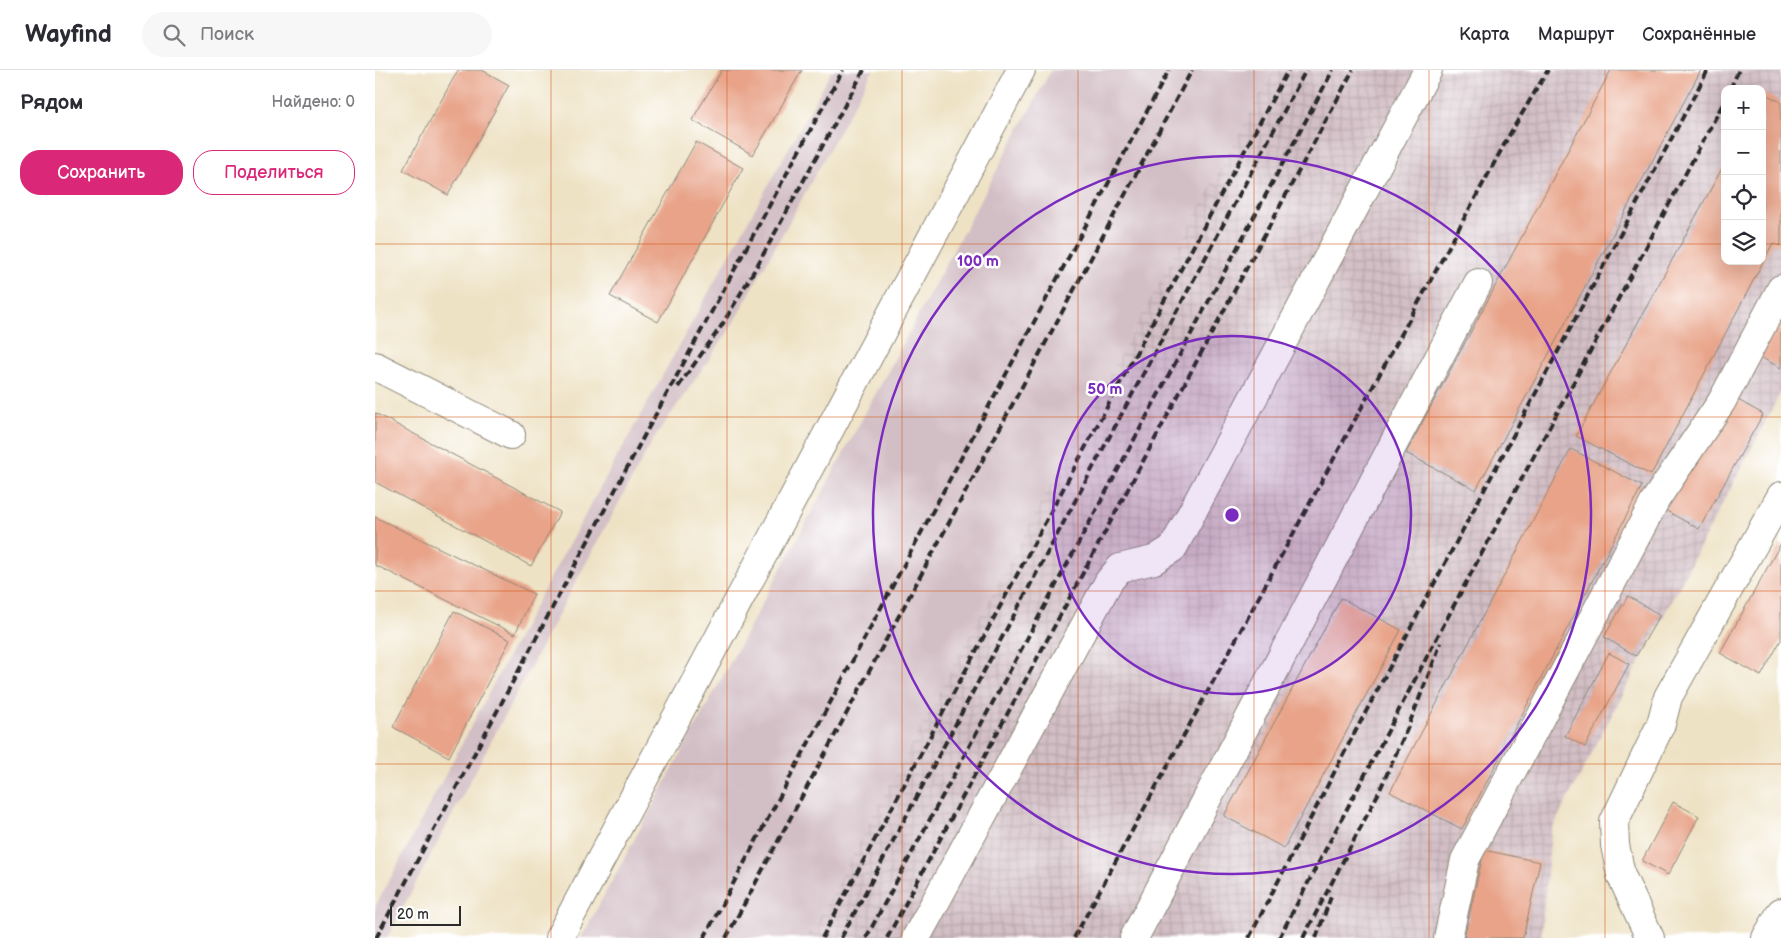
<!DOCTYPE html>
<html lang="ru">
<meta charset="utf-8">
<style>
:root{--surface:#fff;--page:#f7f7f7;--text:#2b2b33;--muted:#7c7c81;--line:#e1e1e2;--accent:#db2777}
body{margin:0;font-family:"Balsamiq Sans",sans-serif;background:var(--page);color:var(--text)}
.controls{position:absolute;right:15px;top:15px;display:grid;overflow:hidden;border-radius:10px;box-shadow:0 5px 20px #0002}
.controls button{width:45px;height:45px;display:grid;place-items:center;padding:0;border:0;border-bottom:1px solid var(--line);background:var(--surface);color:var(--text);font:25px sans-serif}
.scale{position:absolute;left:15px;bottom:12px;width:71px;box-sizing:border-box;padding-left:5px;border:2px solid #2b2b2b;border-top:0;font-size:14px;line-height:18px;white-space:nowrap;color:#2b2b2b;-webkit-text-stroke:4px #fff;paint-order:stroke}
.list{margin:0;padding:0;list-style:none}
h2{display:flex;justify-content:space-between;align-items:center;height:65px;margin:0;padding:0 20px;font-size:21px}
h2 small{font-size:16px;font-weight:400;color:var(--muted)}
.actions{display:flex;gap:10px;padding:15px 20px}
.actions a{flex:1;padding:11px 0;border:1px solid var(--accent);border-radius:20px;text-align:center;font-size:18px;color:var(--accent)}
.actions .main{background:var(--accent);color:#fff}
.icon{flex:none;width:28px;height:28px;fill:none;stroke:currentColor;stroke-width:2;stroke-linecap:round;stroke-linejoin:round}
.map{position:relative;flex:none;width:1406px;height:868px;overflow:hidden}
header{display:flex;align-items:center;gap:30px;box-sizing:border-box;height:70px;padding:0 25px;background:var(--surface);border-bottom:1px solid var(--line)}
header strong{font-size:24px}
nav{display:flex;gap:28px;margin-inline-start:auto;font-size:18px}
.search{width:350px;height:45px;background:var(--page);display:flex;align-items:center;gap:12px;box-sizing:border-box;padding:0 18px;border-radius:28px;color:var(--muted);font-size:19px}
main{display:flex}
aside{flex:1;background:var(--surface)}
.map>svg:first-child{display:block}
.industrial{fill:url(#industrial-grid);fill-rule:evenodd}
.railway{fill:#d2bec5}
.building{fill:#e8a388}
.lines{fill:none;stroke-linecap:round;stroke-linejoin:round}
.minor-casing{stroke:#8c8678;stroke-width:30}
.major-casing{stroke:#8c8678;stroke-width:30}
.minor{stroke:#fff;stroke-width:28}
.major{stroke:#fff;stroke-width:28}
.rail{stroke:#2b2b2b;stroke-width:4;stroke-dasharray:8 4;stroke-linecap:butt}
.grid{fill:none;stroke:#d5540f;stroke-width:1;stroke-opacity:0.55}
.ring{fill:none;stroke:#7b2cbf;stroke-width:2.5}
.centre{fill:#7b2cbf;stroke:#fff;stroke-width:2.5}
.ring-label{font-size:15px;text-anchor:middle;font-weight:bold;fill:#7b2cbf;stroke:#fff;stroke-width:5;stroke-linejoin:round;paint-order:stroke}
</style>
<header>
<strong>Wayfind</strong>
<div class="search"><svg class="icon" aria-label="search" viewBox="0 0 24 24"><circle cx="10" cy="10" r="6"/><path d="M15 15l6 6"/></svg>Поиск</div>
<nav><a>Карта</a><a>Маршрут</a><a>Сохранённые</a></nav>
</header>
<main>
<aside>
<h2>Рядом<small>Найдено: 0</small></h2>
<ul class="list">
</ul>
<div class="actions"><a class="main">Сохранить</a><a>Поделиться</a></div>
</aside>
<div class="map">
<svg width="1406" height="868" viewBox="0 0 1406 868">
<defs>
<pattern id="industrial-grid" width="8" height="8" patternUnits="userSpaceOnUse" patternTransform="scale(1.25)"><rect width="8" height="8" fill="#d2bec5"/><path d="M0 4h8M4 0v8" fill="none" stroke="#b4a3a9"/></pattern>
</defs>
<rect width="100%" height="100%" fill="#fff"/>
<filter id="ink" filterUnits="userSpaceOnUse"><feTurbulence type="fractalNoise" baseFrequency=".02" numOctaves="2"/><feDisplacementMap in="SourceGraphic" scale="10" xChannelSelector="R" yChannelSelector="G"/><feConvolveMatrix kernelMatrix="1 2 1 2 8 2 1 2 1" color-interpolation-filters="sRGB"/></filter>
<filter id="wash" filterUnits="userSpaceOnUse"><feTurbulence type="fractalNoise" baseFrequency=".0096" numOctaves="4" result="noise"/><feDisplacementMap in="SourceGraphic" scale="20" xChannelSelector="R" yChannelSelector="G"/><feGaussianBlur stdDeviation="1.12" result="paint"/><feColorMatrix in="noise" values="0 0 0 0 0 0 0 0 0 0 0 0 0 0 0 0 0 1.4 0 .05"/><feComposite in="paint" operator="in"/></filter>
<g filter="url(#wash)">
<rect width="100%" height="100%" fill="#eee2c4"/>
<path class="industrial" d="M898,0h508v322l-230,439 -10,107h-734zM1350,19h37v172h-37z"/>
<g class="railway">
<polygon points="457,0 498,0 355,259 278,370 191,530 12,868 0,868 0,837 168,521"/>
<polygon points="676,0 898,0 432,868 206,868"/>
</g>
<g id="blocks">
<g class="building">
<polygon points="83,0 107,0 134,15 73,125 28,100"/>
<polygon points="347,0 427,0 378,85 317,50"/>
<polygon points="1236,0 1326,0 1101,420 1031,383"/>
<polygon points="1388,23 1406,32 1406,173 1405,176 1398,173 1276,405 1201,366 1350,93 1350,191 1387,191"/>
<polygon points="321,72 368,98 283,252 235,226"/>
<polygon points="1406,237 1406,298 1381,285"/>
<polygon points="1354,325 1388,344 1324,459 1290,440"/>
<polygon points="0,343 185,442 156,496 0,412"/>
<polygon points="1196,379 1267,416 1087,759 1015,722"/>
<polygon points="0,447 159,524 140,564 0,495"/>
<polygon points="1406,473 1406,570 1386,606 1345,583"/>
<polygon points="1253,526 1285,545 1261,586 1229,567"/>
<polygon points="966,528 1026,560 909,778 849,746"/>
<polygon points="79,541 135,570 74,687 18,657"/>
<polygon points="1234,583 1254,594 1210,677 1190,666"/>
<polygon points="1298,732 1324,746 1293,805 1267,791"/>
<polygon points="1109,780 1165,792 1148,868 1089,868"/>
</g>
</g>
</g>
<g filter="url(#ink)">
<use href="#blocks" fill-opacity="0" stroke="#8c8678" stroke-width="1"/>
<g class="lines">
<defs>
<g id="minor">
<polyline points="0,296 136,365"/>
<polyline points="184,868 646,0"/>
<polyline points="541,868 734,511 745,498 779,490 798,478 1053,0"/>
<polyline points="759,868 1103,213"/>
<polyline points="1073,868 1090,790 1281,429 1347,331 1406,219"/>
<polyline points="1275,868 1246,805 1240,775 1239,752 1286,654 1293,627 1406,426"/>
</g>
<polyline id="major" points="1391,868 1406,842"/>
</defs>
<use href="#minor" class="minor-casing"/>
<use href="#major" class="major-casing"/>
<use href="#minor" class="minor"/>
<use href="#major" class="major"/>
<g class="rail">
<polyline points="1355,19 1364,0"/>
<polyline points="303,317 347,255 383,194 489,0"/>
<polyline points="1,868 269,366 468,0"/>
<polyline points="329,868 794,0"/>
<polyline points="351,868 817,0"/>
<polyline points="447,868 913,0"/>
<polyline points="466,868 931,0"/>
<polyline points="491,868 958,0"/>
<polyline points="512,868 978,0"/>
<polyline points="699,868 1136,62 1173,0"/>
<polyline points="874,868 979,664 1333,0"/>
<polyline points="904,868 1086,522 1350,30"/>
<polyline points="928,868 1003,724 1033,657 1066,573"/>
<polyline points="941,868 957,824"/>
</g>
</g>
</g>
<path class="grid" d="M176,0v868M352,0v868M527,0v868M703,0v868M879,0v868M1054,0v868M1230,0v868M0,174h1350M1387,174h19M0,347h1406M0,521h1406M0,694h1406"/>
<circle cx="857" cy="445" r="179" fill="#7b2cbf" fill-opacity=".12"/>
<g class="ring">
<circle cx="857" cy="445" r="179"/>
<circle cx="857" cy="445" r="359"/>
</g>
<circle cx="857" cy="445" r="8" class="centre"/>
<g class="ring-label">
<text x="603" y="196">100 m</text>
<text x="730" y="324">50 m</text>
</g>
</svg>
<div class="controls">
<button>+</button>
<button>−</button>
<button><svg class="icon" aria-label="locate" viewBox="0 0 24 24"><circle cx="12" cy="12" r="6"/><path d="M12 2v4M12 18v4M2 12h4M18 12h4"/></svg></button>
<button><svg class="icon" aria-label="layers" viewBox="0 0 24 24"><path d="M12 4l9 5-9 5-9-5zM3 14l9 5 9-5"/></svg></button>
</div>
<div class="scale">20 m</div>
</div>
</main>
